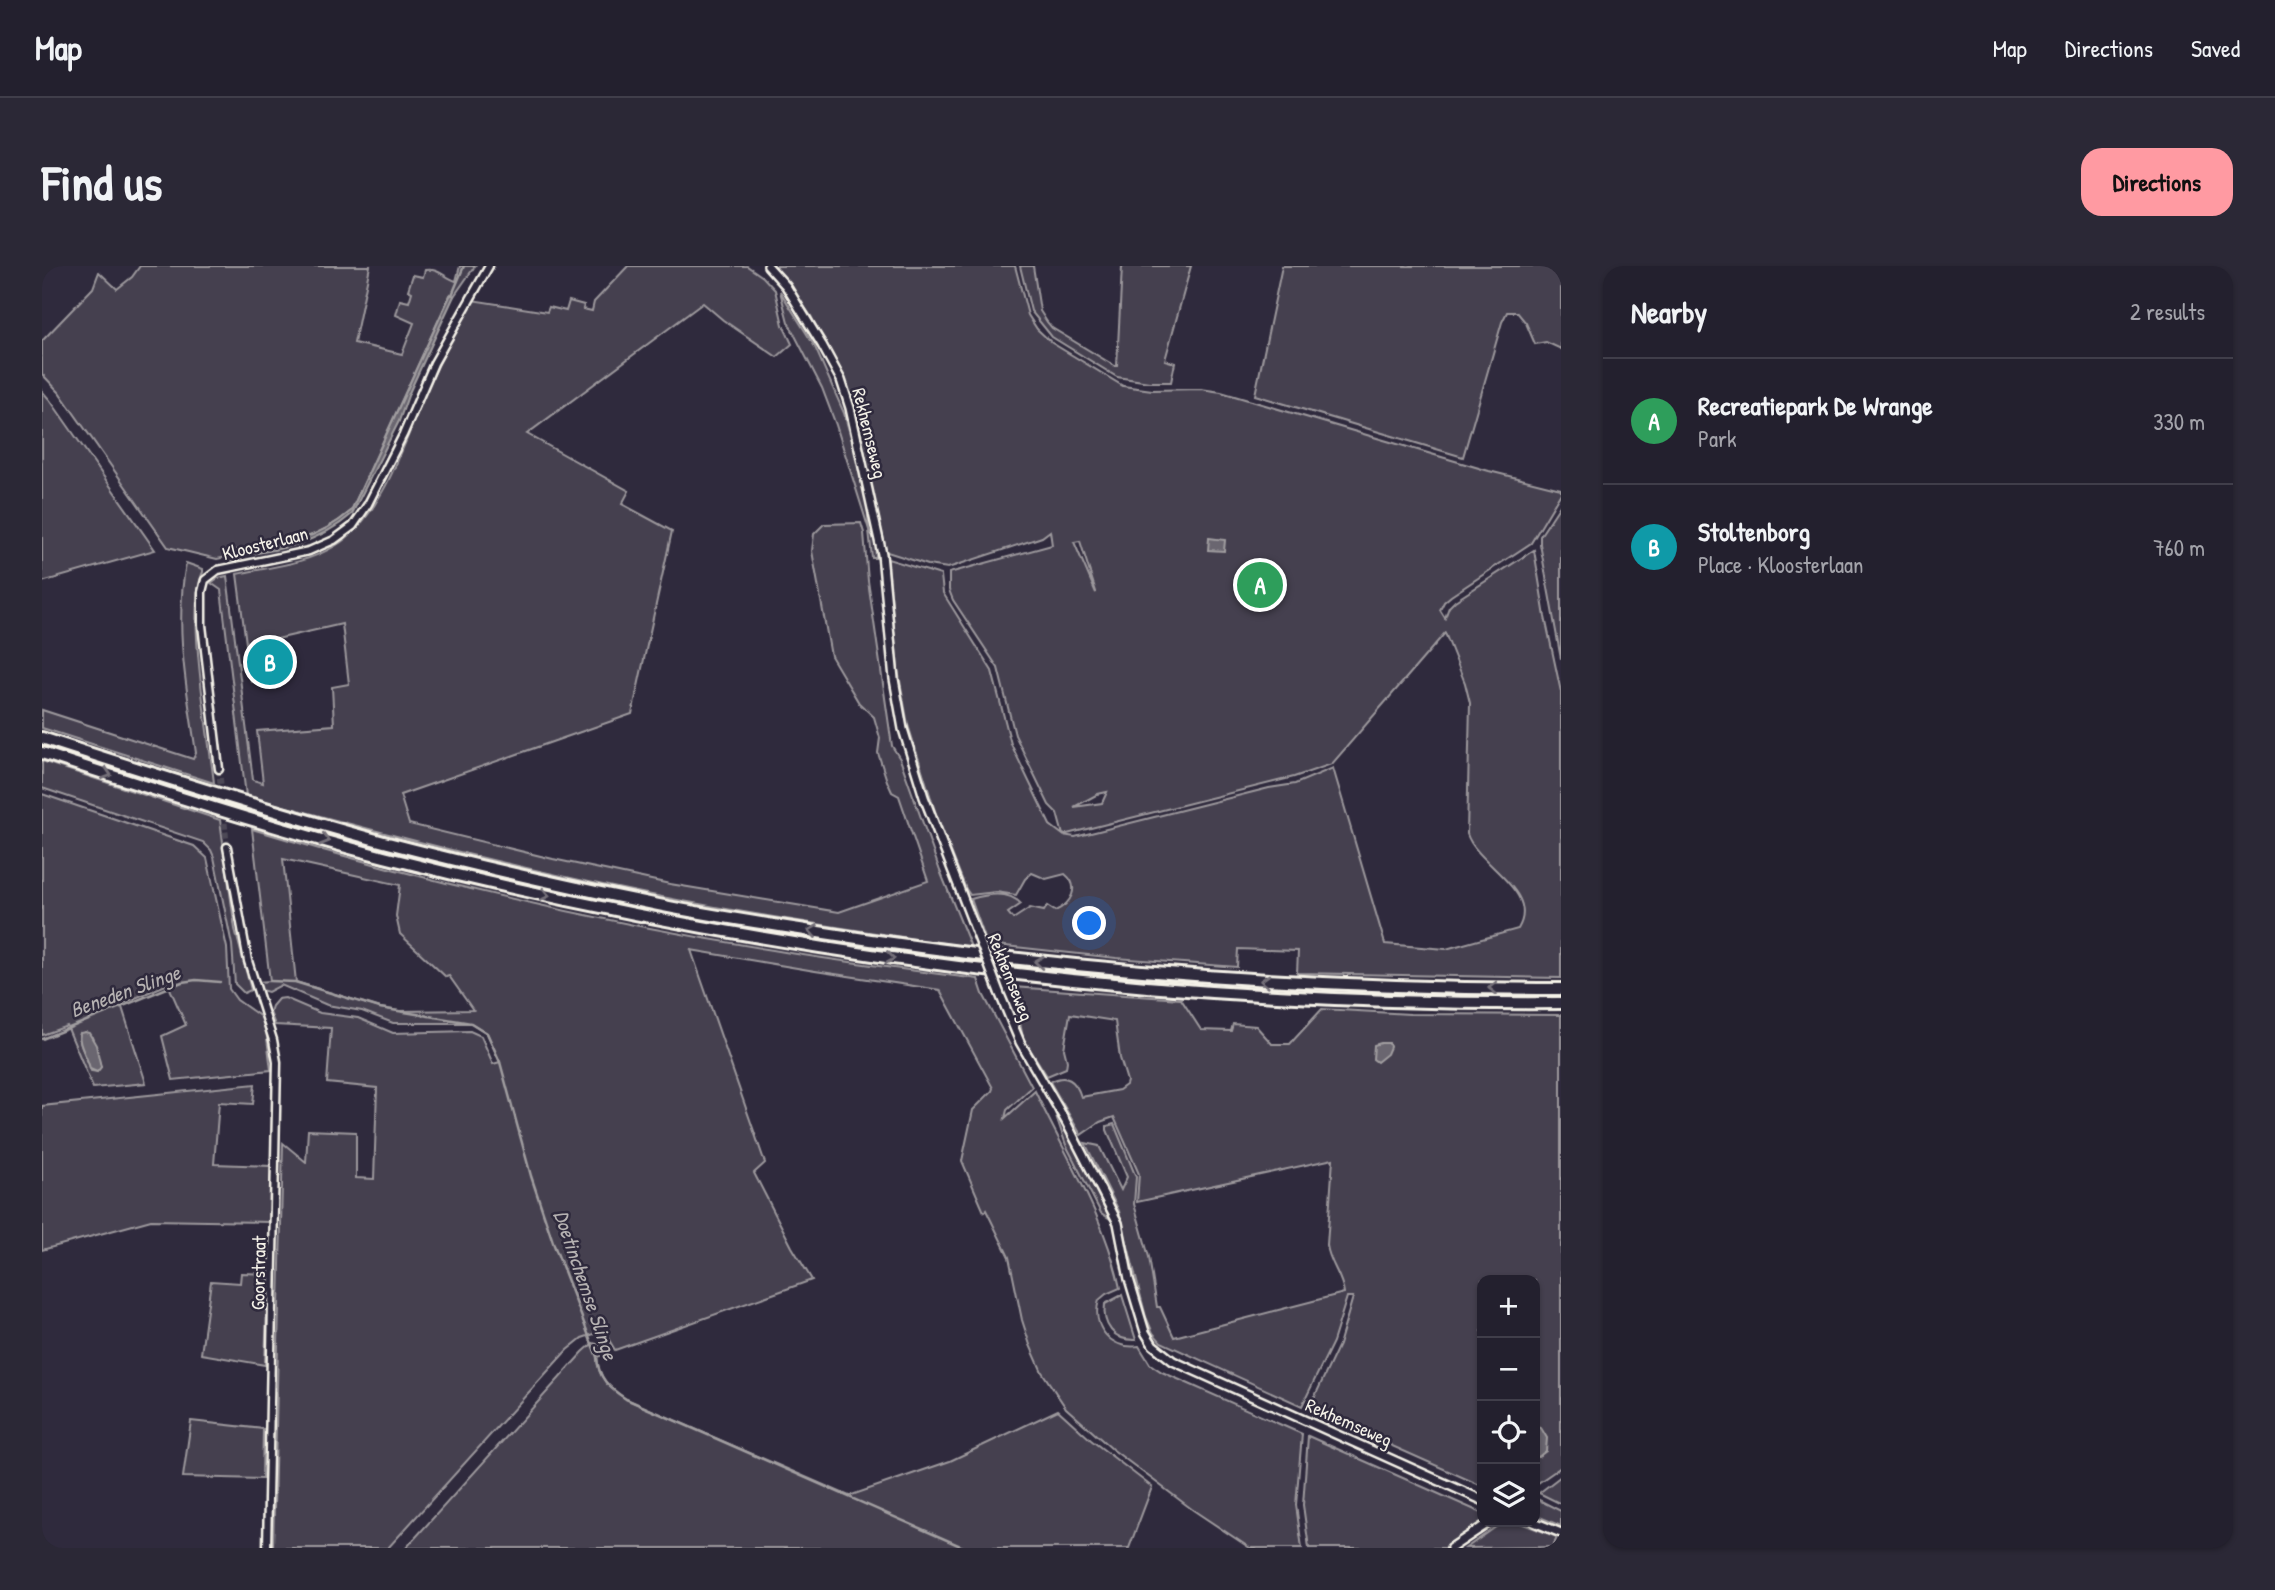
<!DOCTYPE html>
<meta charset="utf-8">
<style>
:root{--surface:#23202e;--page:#2b2836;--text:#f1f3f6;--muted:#a3a3aa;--line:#403e4a;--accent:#ff9aa2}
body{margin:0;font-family:"Patrick Hand",sans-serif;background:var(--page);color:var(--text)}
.controls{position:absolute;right:21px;bottom:21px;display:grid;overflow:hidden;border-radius:14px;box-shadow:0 2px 5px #0004}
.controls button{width:63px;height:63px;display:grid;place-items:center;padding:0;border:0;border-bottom:2px solid var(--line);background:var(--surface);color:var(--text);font:35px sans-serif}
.you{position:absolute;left:1048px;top:658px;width:24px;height:24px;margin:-18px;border:5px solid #fff;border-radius:50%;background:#1a73e8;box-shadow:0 0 0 10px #1a73e833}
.badge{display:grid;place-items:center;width:46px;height:46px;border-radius:50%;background:var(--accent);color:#fff;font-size:23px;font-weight:700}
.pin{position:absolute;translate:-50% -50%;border:4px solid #fff;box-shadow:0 2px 7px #0006}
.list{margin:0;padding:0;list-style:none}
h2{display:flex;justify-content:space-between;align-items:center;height:91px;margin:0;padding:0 28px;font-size:30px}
h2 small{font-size:23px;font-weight:400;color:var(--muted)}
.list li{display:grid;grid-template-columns:46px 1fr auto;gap:21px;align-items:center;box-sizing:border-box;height:126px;padding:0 28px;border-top:2px solid var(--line)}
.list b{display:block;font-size:26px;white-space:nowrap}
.list p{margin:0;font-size:23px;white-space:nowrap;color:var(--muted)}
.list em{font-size:23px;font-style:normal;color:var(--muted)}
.icon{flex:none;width:38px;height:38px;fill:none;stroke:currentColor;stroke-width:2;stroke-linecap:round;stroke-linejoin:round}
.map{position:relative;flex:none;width:1519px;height:1282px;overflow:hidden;border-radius:21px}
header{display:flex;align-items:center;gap:42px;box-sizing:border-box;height:98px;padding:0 35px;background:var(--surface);border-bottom:2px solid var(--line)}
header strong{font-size:33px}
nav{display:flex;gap:38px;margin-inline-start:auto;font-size:24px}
.intro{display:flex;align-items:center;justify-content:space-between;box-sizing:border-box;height:168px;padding:0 42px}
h1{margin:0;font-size:49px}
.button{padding:18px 32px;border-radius:21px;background:var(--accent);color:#111;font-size:24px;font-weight:700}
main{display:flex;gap:42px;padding:0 42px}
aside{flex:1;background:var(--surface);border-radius:21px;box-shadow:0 2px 5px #0004}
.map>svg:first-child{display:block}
.green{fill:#454050;stroke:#9c989c;stroke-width:2;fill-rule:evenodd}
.water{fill:#6a6670;stroke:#a19ea0;stroke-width:2}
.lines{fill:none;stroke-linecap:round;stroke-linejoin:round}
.stream{stroke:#a19ea0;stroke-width:2.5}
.minor-tunnel{stroke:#4d4857;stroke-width:6;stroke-dasharray:6 3;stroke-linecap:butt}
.minor-casing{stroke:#f4f1e8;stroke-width:11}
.tertiary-casing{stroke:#f4f1e8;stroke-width:12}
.motorway-casing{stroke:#f4f1e8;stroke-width:16}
.minor{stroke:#2f2a3d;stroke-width:6}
.tertiary{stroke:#2f2a3d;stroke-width:7}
.motorway{stroke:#2f2a3d;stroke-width:10}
.tertiary-bridge-casing{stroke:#f4f1e8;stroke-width:12;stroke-linecap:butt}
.tertiary-bridge{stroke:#2f2a3d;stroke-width:7}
.oneway{stroke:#747079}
.labels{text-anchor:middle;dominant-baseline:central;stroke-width:5;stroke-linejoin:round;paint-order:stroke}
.street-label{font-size:19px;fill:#f4f1e8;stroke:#2f2a3d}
.water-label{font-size:21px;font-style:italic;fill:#b6b2b2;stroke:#2f2a3d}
</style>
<header>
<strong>Map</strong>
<nav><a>Map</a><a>Directions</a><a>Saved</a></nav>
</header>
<div class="intro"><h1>Find us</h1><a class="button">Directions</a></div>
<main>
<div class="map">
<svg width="1519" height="1282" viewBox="0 0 1519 1282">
<rect width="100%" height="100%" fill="#2f2a3d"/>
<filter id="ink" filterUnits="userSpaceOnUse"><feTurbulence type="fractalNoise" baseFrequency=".0143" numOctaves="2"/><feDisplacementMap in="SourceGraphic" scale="14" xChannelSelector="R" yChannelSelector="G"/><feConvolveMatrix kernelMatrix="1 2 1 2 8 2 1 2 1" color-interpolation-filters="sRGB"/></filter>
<g filter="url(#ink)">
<g class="green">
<path d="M98,0h230l-16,77 48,11 12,-31 -18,-8 4,-15 9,2 3,-10 -4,-2 5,-15 10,2 2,-7c14,-2 19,7 31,11l4,-15h15l-21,30 -4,-1 -99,216c-38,33 -75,34 -122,43l2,2 -14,3 -49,-12 -109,-155 -17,-18v-33l51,-53 6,-16 18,17 15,-12z"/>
<path d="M586,0h119l16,11 12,13 8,35 9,19 -15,13 -54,-37 -20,-17 -176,131 102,57 -7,13 50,27 -40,183 -232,81 9,29 144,35 117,25 169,28 89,-31 -29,-85 -7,-4 -5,-11 -9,-28 2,-15 -6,-21 -15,-14 -28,-47 -19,-105 2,-17 10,-10 37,-1 3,10 4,48 24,165 8,13 40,112 31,76c-91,-13 -182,-26 -272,-43 -153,-28 -303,-67 -453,-108l-25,-206 -10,-7 7,-5 9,-2 26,204 10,3 -6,-52 77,-6 -2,-38 17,-3 -7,-60 -87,20 4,37 -8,1 -14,-108c33,-7 69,-10 98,-28 46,-27 69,-102 89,-150 15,-33 30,-65 48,-96l75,12 2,-5 17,4 3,-10 15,4 -1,4 9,2 2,-9z"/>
<path d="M732,0h241l13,49 9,14 15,14 71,43 29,4 49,-1 20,3 268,79 72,18v4l-30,50 -80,53 -7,6 -4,8 5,8 4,-11 6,-6 79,-51 11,67 16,75v286l-264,-5 1,-22 -60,-2 -1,18 -121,-9 -129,-14 -16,-45c16,-5 38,-9 50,5l-13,9 5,6 17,-11 14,3 3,-5 8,5c16,-7 26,-24 10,-37l-19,5 -14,-6 -7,6 -9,16 -20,-3 -26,3 -4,-6 -31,-78 -27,-86 -10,-55 -10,-108v-3l53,16 2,18 49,78 19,73 39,81 13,10 -6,-22 -8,-8 -34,-70 -17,-67 -45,-68 -4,-10v-17l103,-28 -2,-14 -8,6 -94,31 -20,-3 -44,-14 -24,-121 -14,-45 -35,-69zM1038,275l16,51v1l-22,-51zM1403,367l20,50 5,20 -3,131c10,31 74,57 51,95l-72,20 -61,-5 -52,-176 -38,16 -26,4 -194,49 -12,-2 231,-58 38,-13zM1065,526l-5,11 -28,4 24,-13z"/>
<polygon points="978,0 991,0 998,45 1005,56 1010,62 1073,100 1075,100 1080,0 1149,0 1123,94 1133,97 1129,116 1107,116 1075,111 1010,71 989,45"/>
<polygon points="1240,0 1519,0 1519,83 1504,76 1493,78 1484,57 1475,46 1465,46 1460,56 1421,191 1213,129"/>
<polygon points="738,25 773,81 802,147 820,210 825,234 827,264 833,274 834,292 830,292 827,264 794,159 780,122 746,56"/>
<polygon points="0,125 8,134 113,284 0,316"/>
<polygon points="1519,238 1519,393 1498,278 1498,270"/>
<path d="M144,297l17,6v3c-18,37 6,165 11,211l-172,-55v-18l151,49 3,-6c-9,-63 -22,-126 -10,-190z"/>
<polygon points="0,495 178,554 193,663 209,724 202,727 193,718 190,679 172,591 169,584 161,576 0,522"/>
<path d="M0,528l152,52 13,12 20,90 2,41 8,11 24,17 5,13 5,40 -98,10 -11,-44 24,-11 -18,-41 -47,20 25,79 -53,5 -26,-62 -25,9zM38,767l12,4 9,30 -4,5 -6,-1c-2,-12 -14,-26 -11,-38z"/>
<path d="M210,563c170,52 346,93 521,121 68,12 136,20 205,29l5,15 49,93 -25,23 -2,8 30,-27c31,66 70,125 85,197l-14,6 -7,6c-8,27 12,50 40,46l11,18 12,8 140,62 -6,71 6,43h-52l-57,-38 -81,-61 -46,-41 -24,-36 -12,-27 -8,-25 -13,-63 -23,-47 -2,2 -22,-51 11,-51 19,-19 1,-3 -53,-98 -125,-19 -124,-21 74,213 -11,10 38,74 20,33 -197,70 -9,-15 -12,-1 -12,4 -15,12 -179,198h-115l10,-405 23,19 2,-32 48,2v46l18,1 3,-91 -50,-5 4,-55 -56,-3 -5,-13 2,-6 6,-7 7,-1 35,15 38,5 35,15 77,-2 11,5 12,28 7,-2 -13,-29 -16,-10h-78l-31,-12 -35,-6 -46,-20 -13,7 -7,-2 -3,-8 12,-1zM241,593l117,26 -4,31 4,18 46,43 3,-1 24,34 -74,1 -19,-3 -84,-26z"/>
<path d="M971,721l168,12 20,31 30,1 2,-7 23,2 16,18h18l32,-35 88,5 151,1v452l-26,18v-28l6,-1 -4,-30h-2v-146h-53v206l-173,-77 30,-64 14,-48h-6l-14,45 -31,64 -141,-64 -8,-9 -7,-16 -27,-106 -34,-68 14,3 22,44 6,-13 -20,-47v-4l7,-2 22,53 -2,27 15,53 8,50h3l14,30 170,-44c-2,-18 -15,-30 -17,-48l6,-86 -196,43 2,-28 -25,-57 -14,5 -19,13 -31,-53c16,-9 26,-2 31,15l38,-7 7,-5 1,-4 -7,-23 -5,-37 -45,-7 -6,35 3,12 -1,7 -19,8 -24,-38z"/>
<polygon points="213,818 211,838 177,836 172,898 229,900 227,956 109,954 0,984 0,840"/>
<polygon points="1011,841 1058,927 1067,952 1059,947 1024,879"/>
<polygon points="199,1007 226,1008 223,1099 159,1088 169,1015 198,1017"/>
<path d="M1080,1029l14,45c-22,1 -34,-15 -31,-36z"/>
<path d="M551,1077l8,2 4,9 -8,3c1,21 12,31 29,42l223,97 101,-35 108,-51 33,30 61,47 -23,61h-723l177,-196z"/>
<polygon points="149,1155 221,1163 220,1213 141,1211"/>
<polygon points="1266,1170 1440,1247 1442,1256 1405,1282 1267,1282 1261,1239"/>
<polygon points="1519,1210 1519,1238 1497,1227"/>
<polygon points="1493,1232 1519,1245 1519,1260 1493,1249"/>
<polygon points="1461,1256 1476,1256 1515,1271 1511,1281 1424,1282"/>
</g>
<g class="water">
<path d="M409,28l3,2 -45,97 -10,28 -47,93c-34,30 -77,38 -121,42l-1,-4 6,-2c45,-5 79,-8 115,-39 34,-72 66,-145 100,-217z"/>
<polygon points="1167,272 1183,274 1182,285 1166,284"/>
<path d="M43,766l4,1 7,12 5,22 -4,5 -7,-3c-2,-12 -13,-25 -10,-36z"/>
<polygon points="1339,777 1347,777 1348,781 1345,788 1335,796 1331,793 1332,779"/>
<polygon points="1493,1160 1499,1162 1505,1172 1504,1185 1496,1191 1493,1191"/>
</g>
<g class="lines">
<g class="stream">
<polyline points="410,29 422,0"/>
<path d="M228,715l25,1 85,26 91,15 16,10 13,29 31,114 23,69 43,112c1,21 12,31 29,42l339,149"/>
<polyline points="0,773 140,716 154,714 178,716"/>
</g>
<polyline class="minor-tunnel" points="177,503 185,581"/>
<defs>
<g id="minor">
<polyline points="177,503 160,359 160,326 163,314 176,304 267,285 292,274 311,260 326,238 361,169 392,97 447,0"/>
<polyline points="185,581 206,695 231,774 235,796 225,1282"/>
</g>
<g id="tertiary">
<polyline points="726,0 744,20 780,79 799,114 808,142 840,288 852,413 861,463 882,531 935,668"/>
<polyline points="957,726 978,776 1023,854 1076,957 1087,1013 1103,1066 1111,1079 1131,1095 1440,1234"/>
<polyline points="1492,1256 1519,1267"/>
<polyline points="1409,1282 1448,1256"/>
</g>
<g id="motorway">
<path d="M0,472c114,37 227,73 342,104 88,23 177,43 265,61 56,12 113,20 169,29 246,39 494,56 743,57"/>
<path d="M0,487c113,37 227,74 342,104 384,98 780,149 1177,146"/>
</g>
</defs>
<use href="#minor" class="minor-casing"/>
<use href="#tertiary" class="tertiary-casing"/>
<use href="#motorway" class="motorway-casing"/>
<use href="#minor" class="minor"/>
<use href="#tertiary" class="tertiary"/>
<use href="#motorway" class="motorway"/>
<defs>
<polyline id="tertiary-bridge" points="935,668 957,726"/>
</defs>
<use href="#tertiary-bridge" class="tertiary-bridge-casing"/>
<use href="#tertiary-bridge" class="tertiary-bridge"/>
</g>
<defs><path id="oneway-chevron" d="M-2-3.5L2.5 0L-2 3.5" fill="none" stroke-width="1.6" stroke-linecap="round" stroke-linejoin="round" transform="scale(1.75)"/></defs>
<g class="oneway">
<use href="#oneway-chevron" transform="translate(65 508) rotate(18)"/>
<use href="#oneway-chevron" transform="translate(283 574) rotate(16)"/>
<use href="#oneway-chevron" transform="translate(503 629) rotate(12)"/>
<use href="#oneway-chevron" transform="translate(771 665) rotate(-171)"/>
<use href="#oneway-chevron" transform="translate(848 692) rotate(8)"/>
<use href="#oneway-chevron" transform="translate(997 696) rotate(-174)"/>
<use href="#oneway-chevron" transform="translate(1223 715) rotate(-177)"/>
<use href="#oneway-chevron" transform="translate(1451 722) rotate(-179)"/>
</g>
</g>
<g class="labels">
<g class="street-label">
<text transform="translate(828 167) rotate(76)">Rekhemseweg</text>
<text transform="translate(223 277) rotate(-14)">Kloosterlaan</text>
<text transform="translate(969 711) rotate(68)">Rekhemseweg</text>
<text transform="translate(216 1007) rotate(-89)">Goorstraat</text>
<text transform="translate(1307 1156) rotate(24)">Rekhemseweg</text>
</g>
<g class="water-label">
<text transform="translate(83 725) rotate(-20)">Beneden Slinge</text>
<text transform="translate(544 1019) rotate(71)">Doetinchemse Slinge</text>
</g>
</g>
</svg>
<div class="controls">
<button>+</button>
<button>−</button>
<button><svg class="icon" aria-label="locate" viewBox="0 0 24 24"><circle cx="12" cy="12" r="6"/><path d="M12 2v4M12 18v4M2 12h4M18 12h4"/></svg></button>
<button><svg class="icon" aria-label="layers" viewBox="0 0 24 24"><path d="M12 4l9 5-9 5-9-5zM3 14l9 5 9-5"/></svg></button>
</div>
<div class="you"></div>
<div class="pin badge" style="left:1218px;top:319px;background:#2e9e5b">A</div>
<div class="pin badge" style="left:228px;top:396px;background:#0f9aa8">B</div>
</div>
<aside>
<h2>Nearby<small>2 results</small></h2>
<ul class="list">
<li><span class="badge" style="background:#2e9e5b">A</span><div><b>Recreatiepark De Wrange</b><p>Park</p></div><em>330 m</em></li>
<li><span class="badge" style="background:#0f9aa8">B</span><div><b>Stoltenborg</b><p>Place · Kloosterlaan</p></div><em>760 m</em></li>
</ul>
</aside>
</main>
